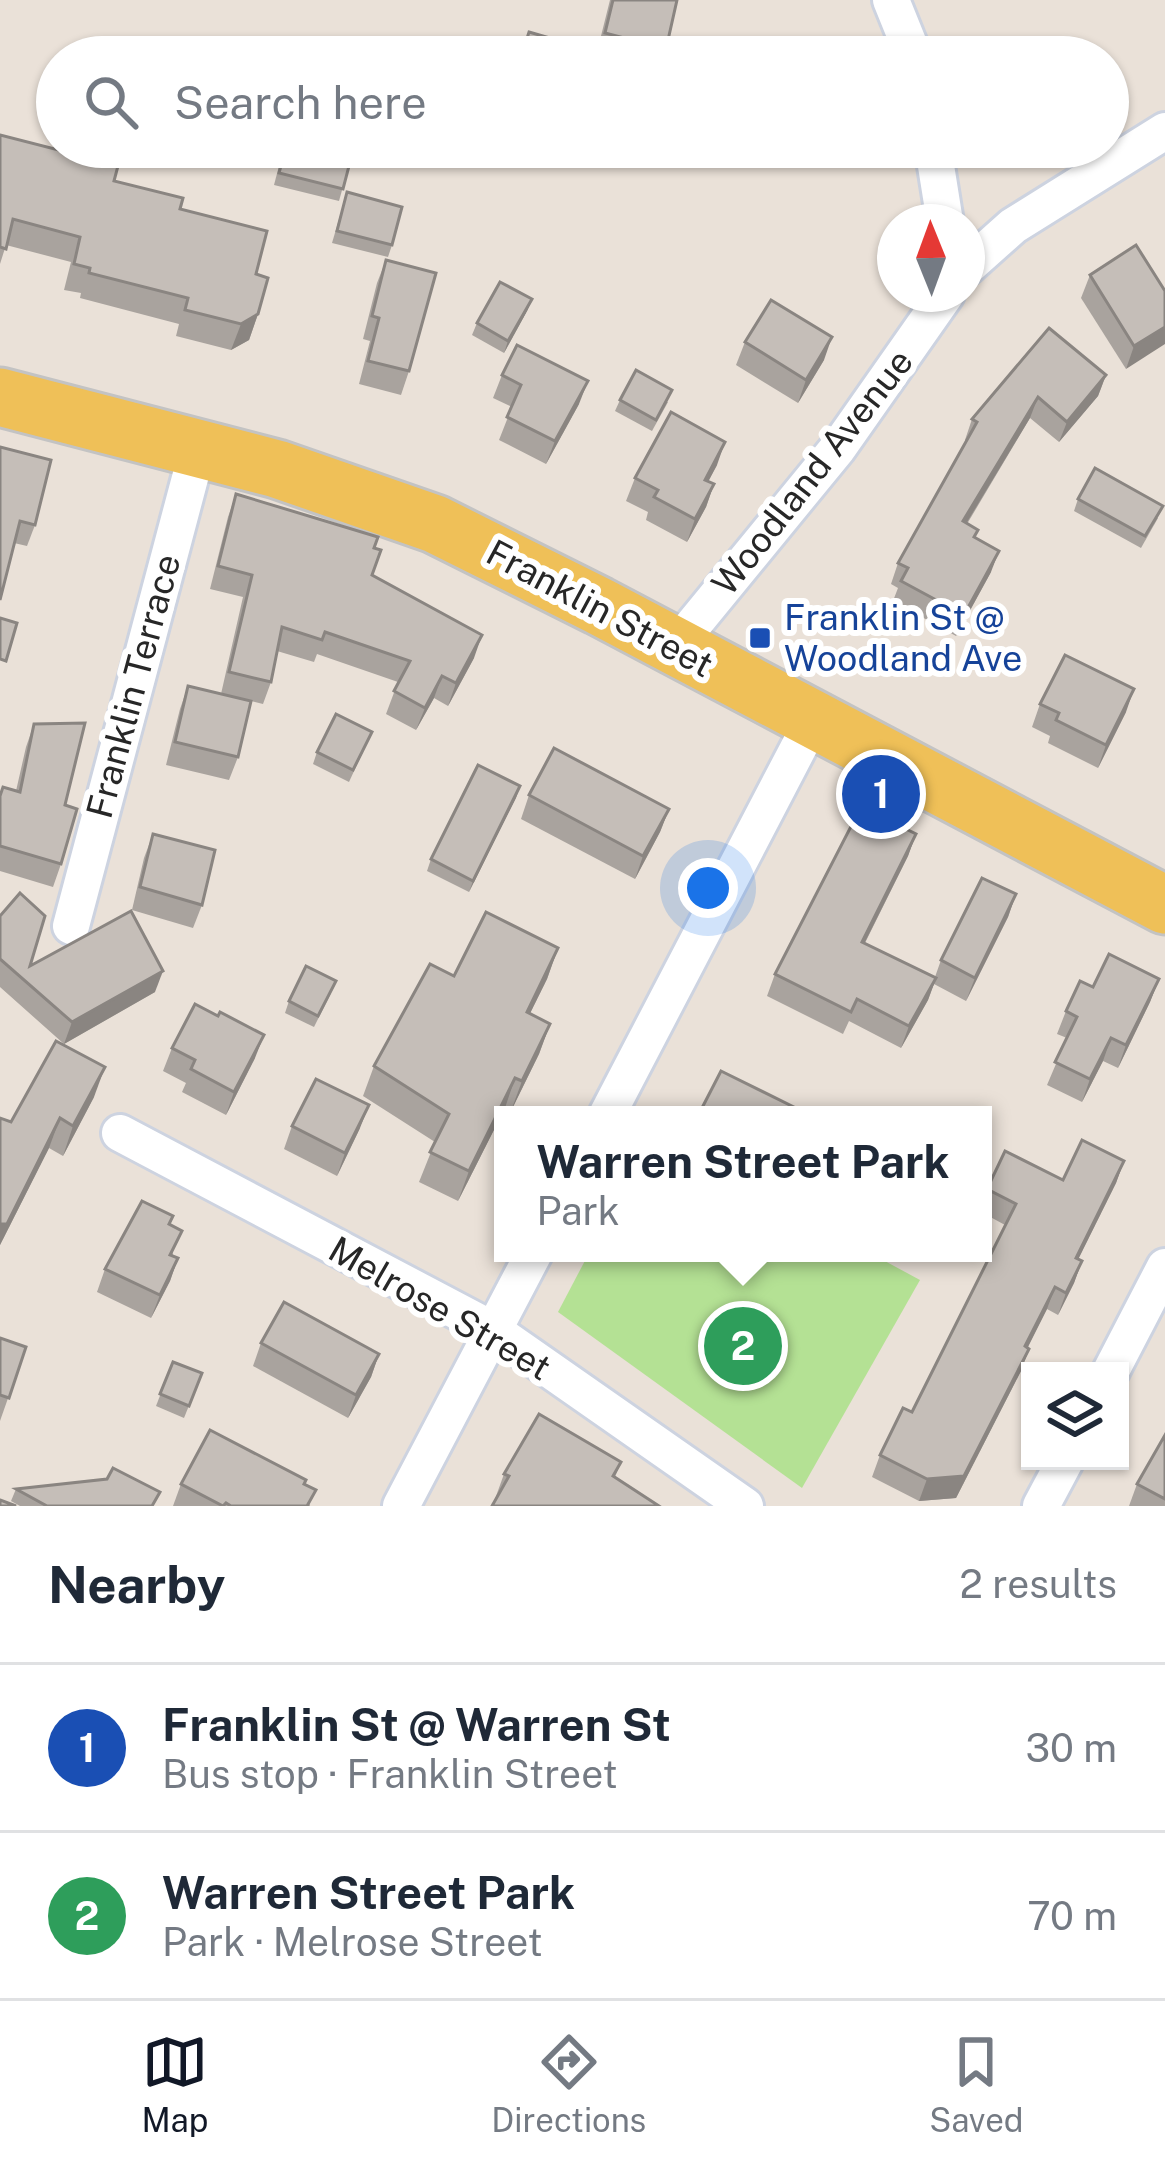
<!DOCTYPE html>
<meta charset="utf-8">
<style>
:root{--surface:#fff;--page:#f6f6f7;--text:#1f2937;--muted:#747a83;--line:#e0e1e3;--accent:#111827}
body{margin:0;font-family:"Public Sans",sans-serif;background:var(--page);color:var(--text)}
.controls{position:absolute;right:36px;bottom:36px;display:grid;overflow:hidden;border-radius:0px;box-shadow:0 3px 9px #0004}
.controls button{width:108px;height:108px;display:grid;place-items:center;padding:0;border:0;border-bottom:3px solid var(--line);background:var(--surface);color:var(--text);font:60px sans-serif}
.compass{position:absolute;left:877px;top:204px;width:108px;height:108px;border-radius:50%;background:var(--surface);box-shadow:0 3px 9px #0004;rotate:359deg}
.you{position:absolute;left:708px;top:888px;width:42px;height:42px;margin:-30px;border:9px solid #fff;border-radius:50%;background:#1a73e8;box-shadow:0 0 0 18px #1a73e833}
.badge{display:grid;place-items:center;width:78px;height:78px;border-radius:50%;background:var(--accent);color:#fff;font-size:39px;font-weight:700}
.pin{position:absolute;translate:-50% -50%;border:6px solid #fff;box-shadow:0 3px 12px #0006}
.popup{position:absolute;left:494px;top:1106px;width:498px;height:156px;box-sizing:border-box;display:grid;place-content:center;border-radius:0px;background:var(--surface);filter:drop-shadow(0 3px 9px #0005);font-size:39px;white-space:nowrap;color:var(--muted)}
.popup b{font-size:45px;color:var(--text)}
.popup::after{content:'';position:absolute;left:50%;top:100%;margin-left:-24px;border:24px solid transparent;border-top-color:var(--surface)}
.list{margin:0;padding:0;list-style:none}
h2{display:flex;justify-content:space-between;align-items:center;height:156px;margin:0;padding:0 48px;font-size:51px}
h2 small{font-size:39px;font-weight:400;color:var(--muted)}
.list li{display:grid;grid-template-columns:78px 1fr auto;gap:36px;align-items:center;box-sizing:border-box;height:168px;padding:0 48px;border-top:3px solid var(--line)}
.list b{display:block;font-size:45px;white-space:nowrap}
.list p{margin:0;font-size:39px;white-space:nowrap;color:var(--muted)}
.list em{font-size:39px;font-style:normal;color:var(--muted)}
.icon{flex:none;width:66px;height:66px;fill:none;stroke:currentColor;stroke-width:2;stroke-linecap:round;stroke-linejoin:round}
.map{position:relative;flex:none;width:1165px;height:1506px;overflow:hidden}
.search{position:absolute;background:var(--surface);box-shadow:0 3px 9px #0004;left:36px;right:36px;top:36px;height:132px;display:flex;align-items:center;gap:30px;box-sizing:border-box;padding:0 42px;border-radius:66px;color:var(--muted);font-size:45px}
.sheet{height:492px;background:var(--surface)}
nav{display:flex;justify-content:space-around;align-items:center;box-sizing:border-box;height:168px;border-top:3px solid var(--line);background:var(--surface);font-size:33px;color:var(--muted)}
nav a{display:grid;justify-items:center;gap:6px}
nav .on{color:var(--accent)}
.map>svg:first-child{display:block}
.green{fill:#b4e194}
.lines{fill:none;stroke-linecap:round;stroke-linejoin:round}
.street-casing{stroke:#cdd3e0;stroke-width:42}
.primary-casing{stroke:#c3c3c3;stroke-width:63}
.street{stroke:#fff;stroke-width:36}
.primary{stroke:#efc058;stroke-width:57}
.wall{fill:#a9a39e}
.shaded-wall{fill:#8a8581}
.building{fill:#c5beb8;stroke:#8a8581;stroke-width:3}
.transit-dot{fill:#1a4fb4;stroke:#fff;stroke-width:4.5}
.labels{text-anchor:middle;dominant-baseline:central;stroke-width:12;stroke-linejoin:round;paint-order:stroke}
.street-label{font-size:36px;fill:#272727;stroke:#fff}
.transit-label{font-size:36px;fill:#164399;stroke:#fff;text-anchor:start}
</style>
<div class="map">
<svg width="1165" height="1506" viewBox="0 0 1165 1506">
<rect width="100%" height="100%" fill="#eae1d8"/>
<polygon class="green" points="589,1253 870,1253 920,1280 802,1488 558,1312"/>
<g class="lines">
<defs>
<g id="street">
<polyline points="891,0 914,57"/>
<polyline points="933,147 945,222"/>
<polyline points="967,267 1013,226 1165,131"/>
<polyline points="675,647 838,448 946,294"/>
<polyline points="71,926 198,448"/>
<polyline points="607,1115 813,720"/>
<polyline points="120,1133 493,1330 745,1506"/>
<polyline points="1111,1371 1165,1267"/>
<polyline points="401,1506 534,1253"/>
<polyline points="1041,1506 1065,1461"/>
</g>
<polyline id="primary" points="0,397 277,469 435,524 599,606 1165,905"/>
</defs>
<use href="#street" class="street-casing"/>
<use href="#primary" class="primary-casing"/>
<use href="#street" class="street"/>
<use href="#primary" class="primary"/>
</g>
<g class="wall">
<polygon points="610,0 677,0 663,57 520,57 529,32 597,52"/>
<polygon points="0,135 72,153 74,147 123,147 114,181 180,209 256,274 258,314 249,340 231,350 176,336 179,324 80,298 81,293 64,290 71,262 6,245 0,264"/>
<polygon points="284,147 354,147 339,201 274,185"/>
<polygon points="347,192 392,245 388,257 332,243"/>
<polygon points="386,260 409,371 401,395 359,384 370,341 363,339 377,283"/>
<polygon points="1090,275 1165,291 1126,369 1081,298"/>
<polygon points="532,299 527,311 504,353 472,335 477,323"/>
<polygon points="745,342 824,360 798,403 736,365"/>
<polygon points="502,375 579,404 546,464 499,440 512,407 493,398"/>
<polygon points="1106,375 1098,396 1059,442 1030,418 967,524 978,530 975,538 991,572 956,636 893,601 898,588 891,584 898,563 967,441 965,440 972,419"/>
<polygon points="620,400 668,402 652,431 615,411"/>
<polygon points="0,447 35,525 27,546 14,543"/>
<polygon points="717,465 708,481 714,484 706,507 687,542 646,520 648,512 626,501 635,478"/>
<polygon points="236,494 374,548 372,575 474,658 448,706 434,698 416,730 386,714 398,682 317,654 314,662 277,651 271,682 263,704 251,701 238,757 229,780 166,765 180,709 188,686 221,694 243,597 210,589 228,517"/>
<polygon points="1078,499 1158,518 1141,548 1074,511"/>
<polygon points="1040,704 1126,712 1098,768 1048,743 1050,736 1032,727"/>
<polygon points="34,724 65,805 61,864 53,887 0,871 0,794 16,791 26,747"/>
<polygon points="372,732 349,782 313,764 317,752"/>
<polygon points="520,786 469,892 427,871 431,859"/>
<polygon points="529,795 669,809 660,832 635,879 521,819"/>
<polygon points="153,834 202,905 193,928 132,910 144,858"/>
<polygon points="916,834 908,856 865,943 935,977 941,960 1016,894 1008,917 966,1001 934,984 928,1000 901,1048 849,1021 843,1034 767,996 775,974"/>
<polygon points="0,916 30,966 155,992 64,1044 0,987"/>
<polygon points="558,948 547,979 530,1013 550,1024 539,1054 511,1111 505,1108 458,1201 419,1182 435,1142 363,1096 374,1066 454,976"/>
<polygon points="1159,979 1150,1002 1118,1068 1103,1061 1082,1102 1047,1085 1067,1038 1057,1034 1066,1011 1093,987"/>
<polygon points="331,993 314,1027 285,1013 289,1001"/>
<polygon points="218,1016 255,1058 226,1115 182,1092 186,1083 163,1071 172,1048"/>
<polygon points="94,1097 63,1156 49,1148 0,1245 0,1118 11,1122"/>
<polygon points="292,1126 360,1128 337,1176 284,1149"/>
<polygon points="1124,1161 1116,1183 1078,1259 1082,1261 1074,1283 1058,1315 1047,1309 1027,1348 1021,1371 956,1498 919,1501 872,1477 880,1455 912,1412 1005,1225 983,1213 983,1200 987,1189 1063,1180"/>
<polygon points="170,1225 173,1256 178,1258 170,1281 151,1318 97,1292 105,1269"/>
<polygon points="0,1338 26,1347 0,1421"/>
<polygon points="261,1343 379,1354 371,1377 348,1418 253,1366"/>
<polygon points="173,1362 202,1373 184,1418 156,1406"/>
<polygon points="1165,1435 1165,1506 1129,1506 1137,1484"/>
<polygon points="621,1462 615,1477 495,1499 504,1474"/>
<polygon points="181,1484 305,1484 310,1506 173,1506"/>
<polygon points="16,1489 154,1506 20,1506 11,1501"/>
</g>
<g class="shaded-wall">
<polygon points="731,147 747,147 728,154"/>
<polygon points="532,299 527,311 504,353 508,341"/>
<polygon points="258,314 249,340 231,350 241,324"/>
<polygon points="1165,327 1165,344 1126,369 1134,346"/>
<polygon points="832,337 824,360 798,403 806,380"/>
<polygon points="1106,375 1098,396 1059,442 1067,422"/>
<polygon points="588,381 579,404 546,464 555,441"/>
<polygon points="1038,397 1030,418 955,542 963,521"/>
<polygon points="725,442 717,465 697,503 705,480"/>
<polygon points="714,484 706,507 687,542 695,519"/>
<polygon points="999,551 991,572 956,636 964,615"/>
<polygon points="482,635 474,658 448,706 456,683"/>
<polygon points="442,676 434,698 416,730 425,708"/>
<polygon points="1134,689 1126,712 1098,768 1106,745"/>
<polygon points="520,786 516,798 469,892 473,881"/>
<polygon points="669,809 660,832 635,879 643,856"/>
<polygon points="916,834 908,856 854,964 862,942"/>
<polygon points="1016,894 1008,917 966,1001 975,978"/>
<polygon points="558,948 547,979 516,1042 527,1012"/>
<polygon points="163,971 155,992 64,1044 72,1022"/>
<polygon points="936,978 928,1000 901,1048 909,1026"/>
<polygon points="1159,979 1150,1002 1118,1068 1126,1045"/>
<polygon points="550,1024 539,1054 511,1111 522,1081"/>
<polygon points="264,1035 255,1058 226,1115 234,1092"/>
<polygon points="1111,1038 1103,1061 1082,1102 1090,1079"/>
<polygon points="105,1067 94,1097 63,1156 73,1126"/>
<polygon points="515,1078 505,1108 458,1201 469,1171"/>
<polygon points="369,1105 360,1128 337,1176 345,1153"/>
<polygon points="60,1118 49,1148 0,1245 0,1224"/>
<polygon points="1124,1161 1116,1183 1068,1280 1076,1258"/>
<polygon points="178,1258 170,1281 151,1318 160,1295"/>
<polygon points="1082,1261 1074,1283 1058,1315 1066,1293"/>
<polygon points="1055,1287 1047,1309 1017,1369 1025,1346"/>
<polygon points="1029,1349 1021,1371 956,1498 919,1501 927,1479"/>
<polygon points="379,1354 371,1377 348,1418 356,1395"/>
</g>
<g class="building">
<polygon points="613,0 677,0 666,49 605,33"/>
<polygon points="529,32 615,57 521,57"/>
<polygon points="778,46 782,57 748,57"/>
<polygon points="0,135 74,154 76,147 123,147 114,181 183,198 180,209 267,231 256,274 268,278 258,314 241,324 185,310 188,298 89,273 90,268 74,264 80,237 13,219 6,249 0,247"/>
<polygon points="286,147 354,147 343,189 279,173"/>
<polygon points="347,192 402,207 392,245 337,231"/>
<polygon points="1136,245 1165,291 1165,327 1134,346 1090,275"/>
<polygon points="386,260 436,273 409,371 368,361 379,318 372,316"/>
<polygon points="500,282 532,299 508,341 477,323"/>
<polygon points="771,300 832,337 806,380 745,342"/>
<polygon points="1049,328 1106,375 1067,422 1038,397 963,521 978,530 974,537 999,551 964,615 901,581 908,568 898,563 977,422 972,419"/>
<polygon points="517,345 588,381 555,441 507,417 521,385 502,375"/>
<polygon points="636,370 672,390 656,420 620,400"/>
<polygon points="671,412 725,442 705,480 714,484 695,519 654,497 658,490 635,478"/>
<polygon points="0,447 51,460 35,525 20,521 0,600"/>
<polygon points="1095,468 1163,506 1145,536 1078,499"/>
<polygon points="236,494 378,537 374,548 381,550 372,575 482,635 456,683 442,676 425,708 394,691 410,661 325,632 322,640 282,627 271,682 229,672 252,575 218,566"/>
<polygon points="0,618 17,623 6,661 0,659"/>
<polygon points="1065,655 1134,689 1106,745 1056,720 1059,713 1040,704"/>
<polygon points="188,686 251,701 238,757 175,742"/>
<polygon points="336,714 372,732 353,770 317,752"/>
<polygon points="85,723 65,805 77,809 61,864 0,846 0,796 3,787 20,792 34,724"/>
<polygon points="554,748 669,809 643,856 529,795"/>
<polygon points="478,765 520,786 473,881 431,859"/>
<polygon points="861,807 916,834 862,942 936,978 909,1026 857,999 851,1012 775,974"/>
<polygon points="153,834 215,850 202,905 140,887"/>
<polygon points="982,878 1016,894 975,978 941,960"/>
<polygon points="20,893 45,916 30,966 131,911 163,971 72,1022 0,959 0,916"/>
<polygon points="486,912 558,948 527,1012 550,1024 522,1081 515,1078 469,1171 430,1152 449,1114 374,1066 430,964 454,976"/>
<polygon points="1109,954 1159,979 1126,1045 1111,1038 1090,1079 1055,1062 1077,1017 1066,1011 1080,981 1093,987"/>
<polygon points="306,966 336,981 318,1016 289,1001"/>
<polygon points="195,1004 218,1016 220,1012 264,1035 234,1092 191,1069 195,1060 172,1048"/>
<polygon points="56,1041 105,1067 73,1126 60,1118 7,1224 0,1224 0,1118 11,1122"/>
<polygon points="721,1071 810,1115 715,1115 702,1108"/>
<polygon points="316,1079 369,1105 345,1153 292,1126"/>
<polygon points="1082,1140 1124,1161 1076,1258 1082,1261 1066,1293 1055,1287 1025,1346 1029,1349 964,1476 927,1479 880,1455 903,1408 912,1412 1016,1204 987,1189 1005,1151 1063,1180"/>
<polygon points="142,1201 173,1216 169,1224 182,1231 170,1255 178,1258 160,1295 105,1269"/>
<polygon points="284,1302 379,1354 356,1395 261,1343"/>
<polygon points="0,1338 26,1347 9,1398 0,1395"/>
<polygon points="173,1362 202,1373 189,1406 160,1394"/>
<polygon points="539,1414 621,1462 613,1476 659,1506 492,1506 509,1476 504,1474"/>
<polygon points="210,1430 306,1480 304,1484 316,1490 307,1506 231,1506 226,1503 223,1506 181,1484"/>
<polygon points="1165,1435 1165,1499 1137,1484"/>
<polygon points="113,1468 160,1492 152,1506 47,1506 16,1489 107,1479"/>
<polygon points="0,1500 16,1506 0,1506"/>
</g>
<rect class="transit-dot" x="748" y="626" width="24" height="24" rx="6"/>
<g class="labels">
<g class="street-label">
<text transform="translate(812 472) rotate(-52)">Woodland Avenue</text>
<text transform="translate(600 608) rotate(28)">Franklin Street</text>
<text transform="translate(133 686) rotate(-75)">Franklin Terrace</text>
<text transform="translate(440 1308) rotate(30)">Melrose Street</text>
</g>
<g class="transit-label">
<text x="784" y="617">Franklin St @<tspan x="784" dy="41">Woodland Ave</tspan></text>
</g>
</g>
</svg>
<div class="controls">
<button><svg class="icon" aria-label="layers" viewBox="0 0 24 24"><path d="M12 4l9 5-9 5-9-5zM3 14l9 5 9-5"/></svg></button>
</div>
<svg class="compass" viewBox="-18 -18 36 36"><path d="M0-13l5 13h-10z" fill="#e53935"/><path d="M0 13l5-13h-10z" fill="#747a83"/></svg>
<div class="you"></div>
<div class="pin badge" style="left:881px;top:794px;background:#1a4fb4">1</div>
<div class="pin badge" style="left:743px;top:1346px;background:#2e9e5b">2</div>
<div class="popup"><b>Warren Street Park</b>Park</div>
<div class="search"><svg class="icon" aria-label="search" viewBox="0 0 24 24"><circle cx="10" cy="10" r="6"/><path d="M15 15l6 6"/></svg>Search here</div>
</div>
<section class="sheet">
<h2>Nearby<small>2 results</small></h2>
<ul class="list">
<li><span class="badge" style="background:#1a4fb4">1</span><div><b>Franklin St @ Warren St</b><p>Bus stop · Franklin Street</p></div><em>30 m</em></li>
<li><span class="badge" style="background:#2e9e5b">2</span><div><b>Warren Street Park</b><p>Park · Melrose Street</p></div><em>70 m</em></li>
</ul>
</section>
<nav>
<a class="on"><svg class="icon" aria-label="map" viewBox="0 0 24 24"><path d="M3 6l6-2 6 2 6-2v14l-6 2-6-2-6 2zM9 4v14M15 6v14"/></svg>Map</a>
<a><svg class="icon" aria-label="directions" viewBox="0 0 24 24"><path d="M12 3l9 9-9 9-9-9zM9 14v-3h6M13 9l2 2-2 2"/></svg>Directions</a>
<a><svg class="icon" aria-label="saved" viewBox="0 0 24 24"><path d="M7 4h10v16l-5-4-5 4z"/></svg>Saved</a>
</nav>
